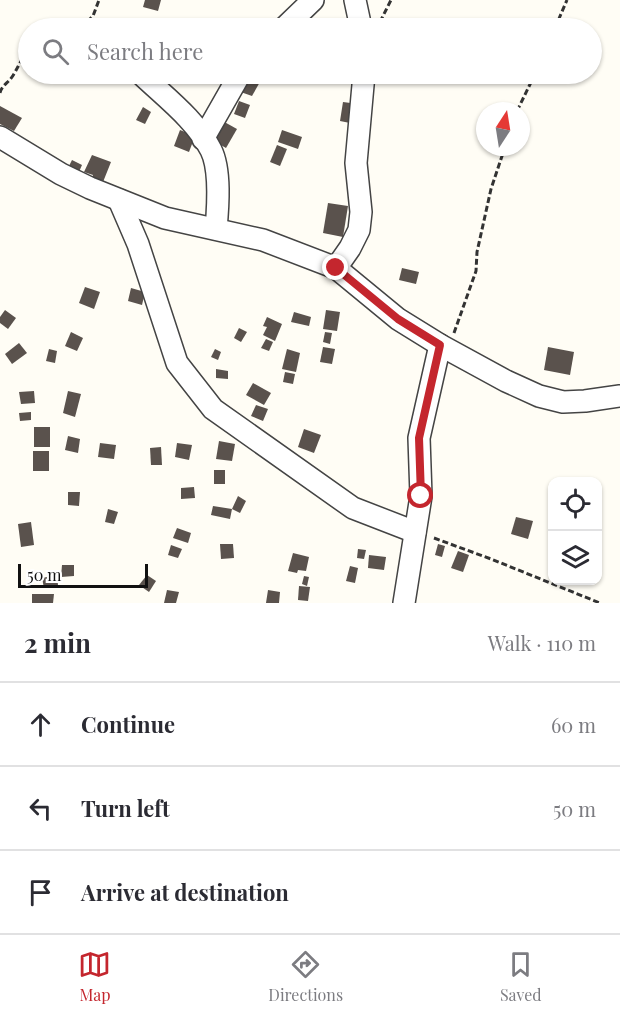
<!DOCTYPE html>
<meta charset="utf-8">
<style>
:root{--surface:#fff;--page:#f7f7f7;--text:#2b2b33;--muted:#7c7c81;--line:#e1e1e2;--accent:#c4262e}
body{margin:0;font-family:"Playfair Display",serif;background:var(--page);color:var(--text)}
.controls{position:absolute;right:18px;bottom:18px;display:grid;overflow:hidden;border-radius:12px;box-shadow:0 2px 4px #0004}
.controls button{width:54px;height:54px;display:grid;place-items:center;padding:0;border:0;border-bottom:2px solid var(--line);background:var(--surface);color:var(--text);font:30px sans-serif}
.compass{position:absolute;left:476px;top:102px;width:54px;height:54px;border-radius:50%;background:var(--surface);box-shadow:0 2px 4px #0004;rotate:12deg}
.scale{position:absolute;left:18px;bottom:15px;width:130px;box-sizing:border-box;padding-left:6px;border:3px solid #111;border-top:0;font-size:16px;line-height:21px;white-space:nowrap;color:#111;-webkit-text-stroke:4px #fff;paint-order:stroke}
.stop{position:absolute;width:18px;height:18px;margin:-14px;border:4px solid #c4262e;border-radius:50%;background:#fff}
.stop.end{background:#c4262e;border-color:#fff;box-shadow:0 2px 6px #0008}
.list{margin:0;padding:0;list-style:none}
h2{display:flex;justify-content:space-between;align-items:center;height:78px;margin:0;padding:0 24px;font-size:26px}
h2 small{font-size:20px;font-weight:400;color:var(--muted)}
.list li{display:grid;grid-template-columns:39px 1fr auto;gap:18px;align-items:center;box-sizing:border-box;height:84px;padding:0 24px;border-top:2px solid var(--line)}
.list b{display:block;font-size:22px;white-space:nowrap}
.list em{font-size:20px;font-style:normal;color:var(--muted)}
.icon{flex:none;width:33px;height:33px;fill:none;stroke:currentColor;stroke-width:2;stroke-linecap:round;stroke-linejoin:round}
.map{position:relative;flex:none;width:620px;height:603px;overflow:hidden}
.search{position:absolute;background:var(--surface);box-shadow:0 2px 4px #0004;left:18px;right:18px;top:18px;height:66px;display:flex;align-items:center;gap:15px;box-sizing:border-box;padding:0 21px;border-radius:33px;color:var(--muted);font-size:22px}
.sheet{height:330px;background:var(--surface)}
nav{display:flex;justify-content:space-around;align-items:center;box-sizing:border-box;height:84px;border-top:2px solid var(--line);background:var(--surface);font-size:16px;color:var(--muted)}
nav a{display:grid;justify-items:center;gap:3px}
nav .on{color:var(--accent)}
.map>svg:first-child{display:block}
.building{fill:#5a524d}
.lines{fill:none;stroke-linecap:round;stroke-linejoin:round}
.minor-casing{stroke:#444;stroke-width:24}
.path{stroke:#333;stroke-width:3;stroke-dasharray:6 3;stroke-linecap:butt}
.minor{stroke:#fff;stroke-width:21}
.route{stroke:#c4262e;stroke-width:8}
</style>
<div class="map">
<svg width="620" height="603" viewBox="0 0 620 603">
<rect width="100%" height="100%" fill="#fffdf5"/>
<g class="building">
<polygon points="145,0 161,0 158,11 143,7"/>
<polygon points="338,21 354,25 353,28 337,28"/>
<polygon points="178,22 192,26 191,28 176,28"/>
<polygon points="69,74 81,74 74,84 66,79"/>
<polygon points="249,74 261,80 252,96 235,90"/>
<polygon points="239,101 250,105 245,118 234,114"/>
<polygon points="343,102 358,104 355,124 340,121"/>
<polygon points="0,106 22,118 14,131 0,124"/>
<polygon points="143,107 151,112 145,124 136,120"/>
<polygon points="219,119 237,129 226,148 212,140"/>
<polygon points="180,130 195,136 189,152 174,146"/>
<polygon points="282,130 302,137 298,149 278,142"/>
<polygon points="277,145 287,149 280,166 270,162"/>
<polygon points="92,155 111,162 103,182 92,178 93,175 84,172"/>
<polygon points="72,160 82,165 78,174 68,168"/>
<polygon points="328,203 348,206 343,237 323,233"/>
<polygon points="402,268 419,272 416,284 399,280"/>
<polygon points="85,287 100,292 94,309 79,303"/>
<polygon points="131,288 145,292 142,305 128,301"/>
<polygon points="5,310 16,318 8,329 0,323 0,317"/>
<polygon points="326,310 340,312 337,331 323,329"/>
<polygon points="294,312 311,317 309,326 291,322"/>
<polygon points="267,317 282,324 275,341 263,335 267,327 263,326"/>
<polygon points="239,328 247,332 241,342 234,338"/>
<polygon points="71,332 83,338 77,351 65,346"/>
<polygon points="325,332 332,333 330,344 323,342"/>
<polygon points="266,339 273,342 269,351 261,348"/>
<polygon points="19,343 27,353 12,364 5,354"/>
<polygon points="323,347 335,349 332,364 320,362"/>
<polygon points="548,347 574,352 570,375 544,370"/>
<polygon points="49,349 57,351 55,363 46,361"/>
<polygon points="215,349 221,352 218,360 211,357"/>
<polygon points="287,349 300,353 296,372 282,369"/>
<polygon points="216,369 228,371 228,379 216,378"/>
<polygon points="285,372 295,374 293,384 283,382"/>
<polygon points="253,383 271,393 264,405 246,395"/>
<polygon points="34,391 35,403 21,404 19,392"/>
<polygon points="68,391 81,394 75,417 63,413"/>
<polygon points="256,405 268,409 263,421 251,416"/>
<polygon points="31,412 31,420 20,421 19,413"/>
<rect x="34" y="427" width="16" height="20"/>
<polygon points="304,429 321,435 314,453 298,447"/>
<polygon points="68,436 80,439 78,453 65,450"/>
<polygon points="219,441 235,444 232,461 216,459"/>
<polygon points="100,443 116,445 114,459 98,457"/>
<polygon points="177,443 192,445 189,460 175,457"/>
<polygon points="161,447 162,465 151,465 150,448"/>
<rect x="33" y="451" width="16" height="20"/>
<rect x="214" y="470" width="11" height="14"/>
<polygon points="194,487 195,498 181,499 181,488"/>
<polygon points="68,492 80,492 79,506 68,505"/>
<polygon points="238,496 246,501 240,513 232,509 230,519 211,515 213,506 232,509"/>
<polygon points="108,509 118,512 114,524 105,522"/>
<polygon points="516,517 533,521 528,539 511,534"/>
<polygon points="31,522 34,545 21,547 18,524"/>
<polygon points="177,528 191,533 188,543 173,538"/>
<polygon points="220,544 233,544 234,558 221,559"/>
<polygon points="438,544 445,546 442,557 435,555"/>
<polygon points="171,545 182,549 178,558 168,555"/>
<polygon points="358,549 366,550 364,559 357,558"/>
<polygon points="458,551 469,555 463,572 451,568"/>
<polygon points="293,553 309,557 306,571 298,570 297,573 288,571"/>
<polygon points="369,555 386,557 384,570 368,568"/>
<polygon points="62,565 74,565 74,576 61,577"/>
<polygon points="350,566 358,568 355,583 346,581"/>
<polygon points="57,575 58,585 44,588 42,578"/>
<polygon points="147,575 156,581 149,592 139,585"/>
<polygon points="304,576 309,577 307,586 302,584"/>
<polygon points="299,586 310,587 308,601 298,600"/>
<polygon points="167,590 179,592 176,603 164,603"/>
<polygon points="268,590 280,592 279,603 266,603"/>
<polygon points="32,594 54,594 53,603 32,603"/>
</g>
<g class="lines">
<defs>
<g id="minor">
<polyline points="355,0 361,28"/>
<polyline points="284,28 313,0"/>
<path d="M141,74c24,23 55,46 70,76 10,20 7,57 5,79"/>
<polyline points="0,137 61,174 90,188 165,218 263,240 336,268 398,319 440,345 506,381 539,396 563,402 585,401 620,396"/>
<polyline points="203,139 240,74"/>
<polyline points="119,200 138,244 177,363 213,409 353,508 415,532"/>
<polyline points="336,268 350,248 359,230 361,212 356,163 364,74"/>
<polyline points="404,603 421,496 419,438 440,345"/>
</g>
</defs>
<use href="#minor" class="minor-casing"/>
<g class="path">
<polyline points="380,22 391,0"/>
<polyline points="81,28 93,16 99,0"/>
<polyline points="555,28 567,0"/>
<path d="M0,93c2,-8 8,-10 12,-16 6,-9 9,-18 16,-26"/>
<polyline points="517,111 535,74"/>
<polyline points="454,333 476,271 477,252 491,189 505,147"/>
<polyline points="434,538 491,559 600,603"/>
</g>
<use href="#minor" class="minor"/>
</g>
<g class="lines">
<polyline class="route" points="336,268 398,319 440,345 419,438 421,496"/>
</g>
</svg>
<div class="controls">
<button><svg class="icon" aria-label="locate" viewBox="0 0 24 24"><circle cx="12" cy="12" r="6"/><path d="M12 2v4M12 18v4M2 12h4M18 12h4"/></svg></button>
<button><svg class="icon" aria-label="layers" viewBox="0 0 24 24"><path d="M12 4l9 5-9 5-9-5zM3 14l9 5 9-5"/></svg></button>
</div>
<svg class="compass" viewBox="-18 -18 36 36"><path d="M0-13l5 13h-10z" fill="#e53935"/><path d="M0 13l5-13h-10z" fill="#7c7c81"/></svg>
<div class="scale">50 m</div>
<div class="stop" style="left:421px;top:496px"></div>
<div class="stop end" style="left:336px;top:268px"></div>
<div class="search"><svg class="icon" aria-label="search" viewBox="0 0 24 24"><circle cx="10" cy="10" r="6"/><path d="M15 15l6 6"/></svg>Search here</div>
</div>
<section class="sheet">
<h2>2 min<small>Walk · 110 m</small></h2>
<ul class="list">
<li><svg class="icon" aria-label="ahead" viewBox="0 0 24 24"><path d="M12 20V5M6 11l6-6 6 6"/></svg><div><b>Continue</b></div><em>60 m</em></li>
<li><svg class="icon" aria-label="left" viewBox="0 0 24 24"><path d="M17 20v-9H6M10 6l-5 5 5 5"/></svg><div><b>Turn left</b></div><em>50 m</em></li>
<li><svg class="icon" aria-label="arrive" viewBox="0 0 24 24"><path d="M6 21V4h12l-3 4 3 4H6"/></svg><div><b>Arrive at destination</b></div></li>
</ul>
</section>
<nav>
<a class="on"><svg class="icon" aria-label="map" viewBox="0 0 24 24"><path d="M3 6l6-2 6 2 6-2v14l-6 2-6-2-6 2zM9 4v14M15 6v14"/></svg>Map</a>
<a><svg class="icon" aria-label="directions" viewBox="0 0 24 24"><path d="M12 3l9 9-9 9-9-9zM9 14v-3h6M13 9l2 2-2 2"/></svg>Directions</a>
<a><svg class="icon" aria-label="saved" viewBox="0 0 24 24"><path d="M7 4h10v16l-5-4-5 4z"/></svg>Saved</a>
</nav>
